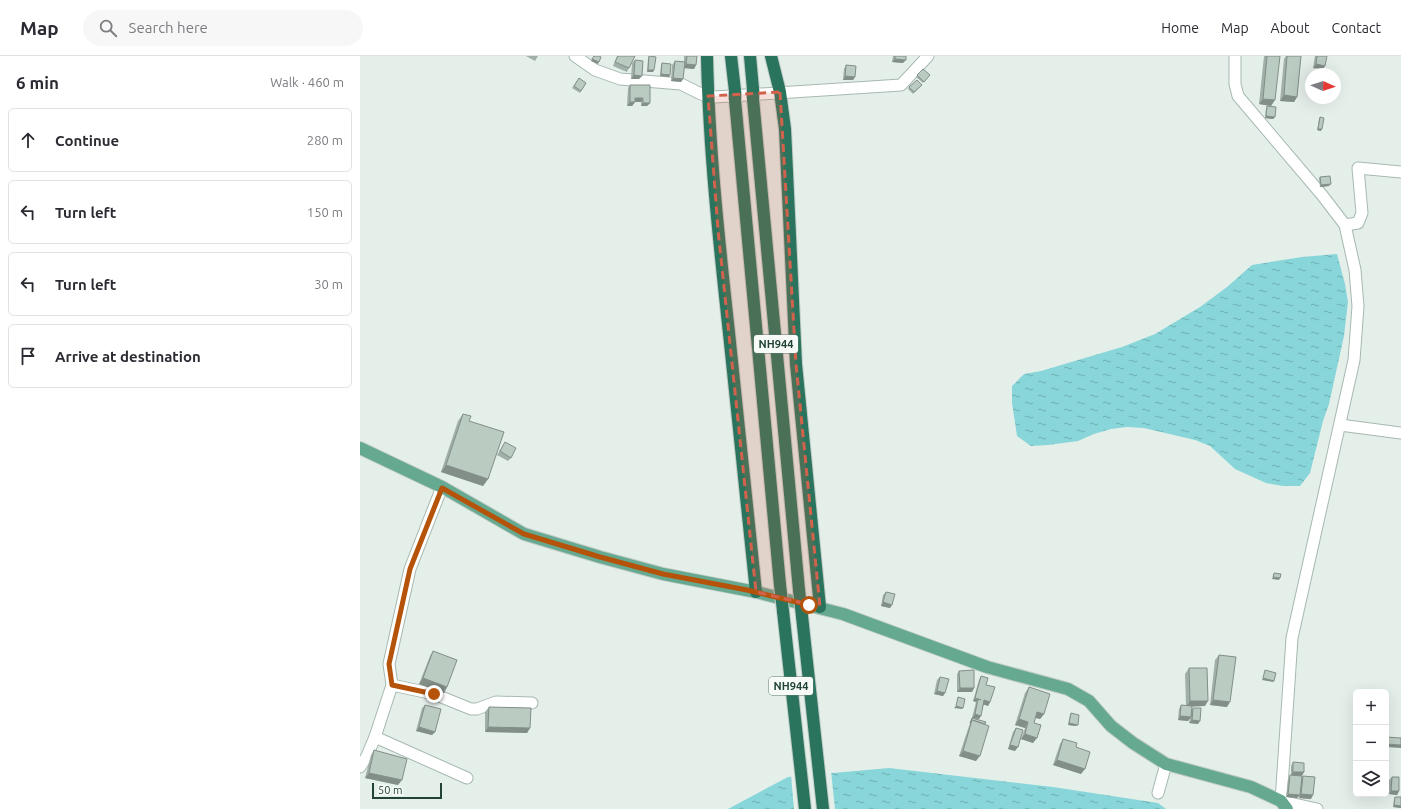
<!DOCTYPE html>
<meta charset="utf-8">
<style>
:root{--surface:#fff;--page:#f7f7f7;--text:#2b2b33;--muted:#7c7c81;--line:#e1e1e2}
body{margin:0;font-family:Ubuntu,sans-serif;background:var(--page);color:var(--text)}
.controls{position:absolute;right:12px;bottom:12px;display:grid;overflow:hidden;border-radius:6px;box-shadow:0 4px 16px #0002}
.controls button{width:36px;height:36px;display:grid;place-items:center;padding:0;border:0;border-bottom:1px solid var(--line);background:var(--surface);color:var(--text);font:20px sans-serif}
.compass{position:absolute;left:945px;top:12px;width:36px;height:36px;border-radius:50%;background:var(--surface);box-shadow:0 4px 16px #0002;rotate:93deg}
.scale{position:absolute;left:12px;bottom:10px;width:70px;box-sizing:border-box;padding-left:4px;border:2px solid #214437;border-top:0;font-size:11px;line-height:14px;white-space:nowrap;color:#214437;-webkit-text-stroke:3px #f6fbf8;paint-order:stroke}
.stop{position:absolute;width:12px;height:12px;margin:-9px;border:3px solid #b45309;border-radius:50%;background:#fff}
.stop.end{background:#b45309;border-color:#fff;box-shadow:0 1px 4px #0008}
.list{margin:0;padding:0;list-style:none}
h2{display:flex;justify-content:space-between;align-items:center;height:52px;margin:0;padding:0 16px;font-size:17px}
h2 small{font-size:13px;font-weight:400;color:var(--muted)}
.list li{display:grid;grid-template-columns:26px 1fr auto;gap:12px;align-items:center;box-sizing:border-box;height:64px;margin:0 8px 8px;padding:0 8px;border:1px solid var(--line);border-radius:6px}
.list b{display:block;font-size:15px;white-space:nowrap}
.list em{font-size:13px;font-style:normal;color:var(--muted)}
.icon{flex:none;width:22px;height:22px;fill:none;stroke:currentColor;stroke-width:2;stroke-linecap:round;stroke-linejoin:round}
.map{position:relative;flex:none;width:1041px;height:753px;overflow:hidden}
header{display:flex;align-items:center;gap:24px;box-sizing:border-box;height:56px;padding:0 20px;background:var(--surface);border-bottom:1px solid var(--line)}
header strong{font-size:19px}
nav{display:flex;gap:22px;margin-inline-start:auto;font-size:14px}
.search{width:280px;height:36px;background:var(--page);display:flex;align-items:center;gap:10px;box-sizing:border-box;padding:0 14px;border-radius:22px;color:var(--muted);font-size:15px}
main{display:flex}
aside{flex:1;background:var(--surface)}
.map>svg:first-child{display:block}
.water{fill:url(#water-ripples)}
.pier{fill:#e5efea}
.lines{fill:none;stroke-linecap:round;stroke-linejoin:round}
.minor-casing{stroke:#a6b8b1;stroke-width:13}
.major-casing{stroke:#c1cbc7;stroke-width:14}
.highway-casing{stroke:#c1cbc7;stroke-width:14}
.minor{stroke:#fff;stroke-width:11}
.major{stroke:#65a990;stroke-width:12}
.highway{stroke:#2a735c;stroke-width:12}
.highway-bridge-casing{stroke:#c1cbc7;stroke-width:14;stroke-linecap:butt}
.highway-bridge{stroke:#2a735c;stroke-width:12}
.wall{fill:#a0afa7}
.shaded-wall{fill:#828e88}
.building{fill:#bacbc2;stroke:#828e88}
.route{stroke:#b45309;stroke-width:5}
.marked{fill:#d3624d;fill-opacity:0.2;stroke:#d3624d;stroke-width:3;stroke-dasharray:8 5;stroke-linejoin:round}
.labels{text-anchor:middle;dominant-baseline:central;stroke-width:3;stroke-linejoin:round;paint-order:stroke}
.shield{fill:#f6fbf8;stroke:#617b71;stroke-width:1}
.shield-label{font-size:11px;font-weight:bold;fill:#214437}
</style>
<header>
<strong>Map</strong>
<div class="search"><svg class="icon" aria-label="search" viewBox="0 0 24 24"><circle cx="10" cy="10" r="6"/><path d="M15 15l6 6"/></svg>Search here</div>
<nav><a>Home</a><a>Map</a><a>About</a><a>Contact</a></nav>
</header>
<main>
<aside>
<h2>6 min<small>Walk · 460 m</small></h2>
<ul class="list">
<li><svg class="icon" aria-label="ahead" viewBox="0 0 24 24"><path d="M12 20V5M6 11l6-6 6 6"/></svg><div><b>Continue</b></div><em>280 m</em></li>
<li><svg class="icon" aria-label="left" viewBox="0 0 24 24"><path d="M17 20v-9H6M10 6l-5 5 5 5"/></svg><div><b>Turn left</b></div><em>150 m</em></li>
<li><svg class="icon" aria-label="left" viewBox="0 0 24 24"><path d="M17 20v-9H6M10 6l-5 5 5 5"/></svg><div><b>Turn left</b></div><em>30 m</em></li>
<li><svg class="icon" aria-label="arrive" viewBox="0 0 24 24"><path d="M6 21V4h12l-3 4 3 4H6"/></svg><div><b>Arrive at destination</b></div></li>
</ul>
</aside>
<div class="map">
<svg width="1041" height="753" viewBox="0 0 1041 753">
<defs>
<pattern id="water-ripples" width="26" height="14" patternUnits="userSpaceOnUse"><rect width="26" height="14" fill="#88d6d9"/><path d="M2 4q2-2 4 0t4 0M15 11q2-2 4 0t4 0" fill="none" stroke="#6fafb1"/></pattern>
</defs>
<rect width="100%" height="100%" fill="#e5efea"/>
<g class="water">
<polygon points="977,198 985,228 988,246 984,280 969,348 963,365 950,417 940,430 923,430 906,427 875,413 850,390 835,384 784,372 767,371 751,373 734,378 718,385 688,389 671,390 657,380 652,347 652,330 664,318 681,315 762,291 795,278 840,251 867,231 892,209 942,201"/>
<polygon points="529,712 693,731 798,747 806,753 368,753 428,721"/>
</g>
<polygon class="pier" points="471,715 475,753 434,753 431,719"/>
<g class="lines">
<defs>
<g id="minor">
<polyline points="215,0 235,14 260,23 321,28 341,38 355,41 541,29 568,0"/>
<polyline points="875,0 875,28 878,40 962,139 985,169 995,214 998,250 994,304 932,582 921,745 957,753"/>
<polyline points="985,169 998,167 1002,157 998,112 1041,116"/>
<polyline points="980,369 1041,377"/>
<polyline points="32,629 74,638 111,653 117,653 136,646 172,647"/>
<polyline points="15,681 107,722"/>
<polyline points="0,711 7,700 15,681 32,629 29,608 50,513 82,431"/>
<polyline points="798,737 806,708"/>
</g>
<polyline id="major" points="0,392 82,431 164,478 240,501 303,518 396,536 483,558 627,611 708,633 729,645 751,670 773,687 806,708 891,731 921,745 927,753"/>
<g id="highway">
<path d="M347,0c2,93 12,185 22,277 9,86 18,173 27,259"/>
<polyline points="371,0 375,35"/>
<polyline points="390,0 393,33"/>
<polyline points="411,0 420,36 425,73 436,308 460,551"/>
<polyline points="393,43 439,534"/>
<polyline points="375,44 420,529"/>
<polyline points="423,555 445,753"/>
<polyline points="442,560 463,753"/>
</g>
</defs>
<use href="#minor" class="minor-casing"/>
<use href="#major" class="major-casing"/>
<use href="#highway" class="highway-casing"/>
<use href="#minor" class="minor"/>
<use href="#major" class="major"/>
<use href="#highway" class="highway"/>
<defs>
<g id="highway-bridge">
<polyline points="393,33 393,43"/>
<polyline points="375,35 375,44"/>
<polyline points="420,529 423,555"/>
<polyline points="439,534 442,560"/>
</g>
</defs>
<use href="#highway-bridge" class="highway-bridge-casing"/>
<use href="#highway-bridge" class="highway-bridge"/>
</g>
<g class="wall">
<polygon points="166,0 178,0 175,5"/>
<polygon points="257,0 275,0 267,16 253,10"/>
<polygon points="289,0 294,14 293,16 287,16 288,2"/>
<polygon points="324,0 337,0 336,9 334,13 324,12 323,23 321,26 311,25 312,9 315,5 324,6"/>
<polygon points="533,0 546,0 543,7 532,6"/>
<polygon points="904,0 920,0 911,50 899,48"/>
<polygon points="926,0 941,0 937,41 934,46 920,45 924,3"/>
<polygon points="955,0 967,0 963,13 953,12"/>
<polygon points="275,4 279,23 271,23 272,7"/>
<polygon points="302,7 310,19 309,21 300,20 301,9"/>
<polygon points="486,9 495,21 493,24 483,24 484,13"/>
<polygon points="563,13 568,21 563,27 556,21"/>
<polygon points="219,22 226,27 220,37 212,32"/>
<polygon points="270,29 290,47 287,50 281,50 281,46 275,46 272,50 267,50 268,32"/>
<polygon points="549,31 560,31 553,38 548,33"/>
<polygon points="907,50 915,61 913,63 905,62 906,52"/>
<polygon points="960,61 961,75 957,74 959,63"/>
<polygon points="960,121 969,130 960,131 959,122"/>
<polygon points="103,358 109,365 128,423 123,430 81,416 98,365"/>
<polygon points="145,386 151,402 148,405 137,399"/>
<polygon points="526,536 532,549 530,552 521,550 523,539"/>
<polygon points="73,595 87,631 84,637 59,628 70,600"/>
<polygon points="859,599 867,651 850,649 855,604"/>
<polygon points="829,612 845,650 832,650 831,654 833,652 838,668 829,667 830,662 828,665 818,664 819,653 821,649 826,649 825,618"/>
<polygon points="599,615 614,632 612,636 597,636 597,618"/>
<polygon points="621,620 626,629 630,646 628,650 624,648 619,663 612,662 616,646 613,645 619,624"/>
<polygon points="580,621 585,637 583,640 574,638 577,624"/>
<polygon points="669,631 684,658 680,663 675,662 674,667 673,687 661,683 665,672 655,669 665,637"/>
<polygon points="65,649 75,676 72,679 56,675 62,652"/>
<polygon points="129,651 170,672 167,677 125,676 125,656"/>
<polygon points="711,657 716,670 708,669 710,659"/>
<polygon points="612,662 616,705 599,700 609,670"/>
<polygon points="656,672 655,695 648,693 653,676"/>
<polygon points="703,683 716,691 721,718 693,709 700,688"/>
<polygon points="14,694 38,729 5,722 11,699"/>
<polygon points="933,706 942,720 935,719 942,722 943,720 951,743 939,742 939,740 937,742 926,741 928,723 931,719 931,710"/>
<polygon points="1032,721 1039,735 1037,739 1029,738 1029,724"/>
<polygon points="1035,741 1041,752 1033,751 1034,743"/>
</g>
<g class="shaded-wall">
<polygon points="232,3 239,6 238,8 231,5"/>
<polygon points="535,3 546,4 543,7 532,6"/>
<polygon points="326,8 336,9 334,13 323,12"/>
<polygon points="956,8 965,10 963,13 953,12"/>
<polygon points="288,14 294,14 293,16 287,16"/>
<polygon points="301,18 310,19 309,21 300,20"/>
<polygon points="274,19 282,20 279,23 271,23"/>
<polygon points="485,20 495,21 493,24 483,24"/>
<polygon points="313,22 323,23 321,26 311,25"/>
<polygon points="924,39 937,41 934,46 920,45"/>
<polygon points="275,42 283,42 281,46 272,46"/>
<polygon points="903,43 915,44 911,50 899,48"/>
<polygon points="270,46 275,46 272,50 267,50"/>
<polygon points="283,47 290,47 287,50 281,50"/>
<polygon points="906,60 915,61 913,63 905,62"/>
<polygon points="958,73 962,73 961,75 957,74"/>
<polygon points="971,128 969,130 960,131 961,129"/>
<polygon points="86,409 128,423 123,430 81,416"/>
<polygon points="913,521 920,522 919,524 912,523"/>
<polygon points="523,546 532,549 530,552 521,550"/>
<polygon points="63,622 87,631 84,637 59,628"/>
<polygon points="903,622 914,625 913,626 902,624"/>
<polygon points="600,632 614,632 612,636 597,636"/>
<polygon points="577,635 585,637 583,640 574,638"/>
<polygon points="615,642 621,644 618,643 616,646 613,645"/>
<polygon points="624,644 630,646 628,650 622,648"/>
<polygon points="853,644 870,646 867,651 850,649"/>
<polygon points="830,645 848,645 845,650 826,651"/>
<polygon points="596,650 603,652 602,653 594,652"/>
<polygon points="677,656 684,658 680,663 674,661"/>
<polygon points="615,658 621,660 619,663 612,662"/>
<polygon points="820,660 831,661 828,665 818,664"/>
<polygon points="659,663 668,666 665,672 655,669"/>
<polygon points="832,664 840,665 838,668 829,667"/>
<polygon points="709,667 718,669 716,670 708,669"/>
<polygon points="59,671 75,676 72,679 56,675"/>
<polygon points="128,671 170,672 167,677 125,676"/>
<polygon points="665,678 677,682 673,687 661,683"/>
<polygon points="1026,688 1041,689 1041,692 1026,691"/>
<polygon points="650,689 658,691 655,695 648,693"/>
<polygon points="603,695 620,700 616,705 599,700"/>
<polygon points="697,704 725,713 721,718 693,709"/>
<polygon points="933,716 944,716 942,720 931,719"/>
<polygon points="9,717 42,724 38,729 5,722"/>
<polygon points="1031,735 1039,735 1037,739 1029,738"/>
<polygon points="928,738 940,739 937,742 926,741"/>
<polygon points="941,738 953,739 951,743 939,742"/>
<polygon points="1034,749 1041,750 1041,752 1033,751"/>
</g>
<g class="building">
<polygon points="234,0 239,0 241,1 239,6 232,3"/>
<polygon points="258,0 275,0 269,12 255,6"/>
<polygon points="289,0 296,1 294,14 288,14"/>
<polygon points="327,0 337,0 336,9 326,8"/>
<polygon points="535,0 546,0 546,4 535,3"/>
<polygon points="907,0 920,0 915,44 903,43"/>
<polygon points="927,0 941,0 937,41 924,39"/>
<polygon points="957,0 967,0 965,10 956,8"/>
<polygon points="275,4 283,5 282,20 274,19"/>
<polygon points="315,5 325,6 323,23 313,22"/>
<polygon points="302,7 311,8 310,19 301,18"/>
<polygon points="486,9 496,10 495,21 485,20"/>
<polygon points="563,13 570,19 564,26 557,19"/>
<polygon points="219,22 226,27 221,35 214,30"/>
<polygon points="557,24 562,29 554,36 549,31"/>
<polygon points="270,29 290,29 290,47 283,47 283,42 275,42 275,46 270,46"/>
<polygon points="907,50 916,51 915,61 906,60"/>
<polygon points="960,61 964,62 962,73 958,73"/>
<polygon points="970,120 971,128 961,129 960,121"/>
<polygon points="103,358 111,360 109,365 144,376 128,423 86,409"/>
<polygon points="145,386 156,392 151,402 140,395"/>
<polygon points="914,517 921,518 920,522 913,521"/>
<polygon points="526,536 535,538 532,549 523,546"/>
<polygon points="73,595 97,604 87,631 63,622"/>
<polygon points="859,599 876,601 870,646 853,644"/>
<polygon points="829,612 847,612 848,645 830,645"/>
<polygon points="614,614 614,632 600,632 599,615"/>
<polygon points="905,614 916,617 914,625 903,622"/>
<polygon points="621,620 628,622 626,629 635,631 630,646 624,644 621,660 615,658 618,643 621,644 615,642"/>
<polygon points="580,621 589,623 585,637 577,635"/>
<polygon points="669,631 690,638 684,658 677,656 674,667 681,669 677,682 665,678 668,666 659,663"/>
<polygon points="598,641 605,643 603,652 596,650"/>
<polygon points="65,649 81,653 75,676 59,671"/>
<polygon points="821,649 832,650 831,661 820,660"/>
<polygon points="129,651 171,652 170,672 128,671"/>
<polygon points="833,652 841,652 840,665 832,664"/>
<polygon points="711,657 719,659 718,669 709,667"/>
<polygon points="612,662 626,666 625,668 612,664 610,667"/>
<polygon points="612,664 629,670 620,700 603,695"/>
<polygon points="656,672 663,674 658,691 650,689"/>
<polygon points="1026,681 1041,682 1041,689 1026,688"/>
<polygon points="703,683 717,687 716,691 730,696 725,713 697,704"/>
<polygon points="14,694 47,703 42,724 9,717"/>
<polygon points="933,706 944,707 944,716 933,716"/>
<polygon points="930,719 942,720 940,739 928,738"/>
<polygon points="943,720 955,721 953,739 941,738"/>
<polygon points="1032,721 1039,721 1039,735 1031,735"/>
<polygon points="1035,741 1041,741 1041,750 1034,749"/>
</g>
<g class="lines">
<polyline class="route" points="74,638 32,629 29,608 50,513 82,432 164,478 240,501 303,518 387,534 449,549"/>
</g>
<path class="marked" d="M420,36l16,272 24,243 -64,-15 -38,-362 -10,-134z"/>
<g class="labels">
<g class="shield">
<rect x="394" y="279" width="44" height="18" rx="3"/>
<rect x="409" y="621" width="44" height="18" rx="3"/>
</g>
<g class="shield-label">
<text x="416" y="288">NH944</text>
<text x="431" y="630">NH944</text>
</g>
</g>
</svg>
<div class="controls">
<button>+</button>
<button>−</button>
<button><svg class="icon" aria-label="layers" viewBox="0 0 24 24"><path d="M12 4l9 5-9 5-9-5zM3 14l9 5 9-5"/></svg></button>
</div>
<svg class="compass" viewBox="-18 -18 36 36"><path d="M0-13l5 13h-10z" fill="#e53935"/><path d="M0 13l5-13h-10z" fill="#7c7c81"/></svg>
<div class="scale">50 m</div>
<div class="stop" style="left:449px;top:549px"></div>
<div class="stop end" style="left:74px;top:638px"></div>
</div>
</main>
